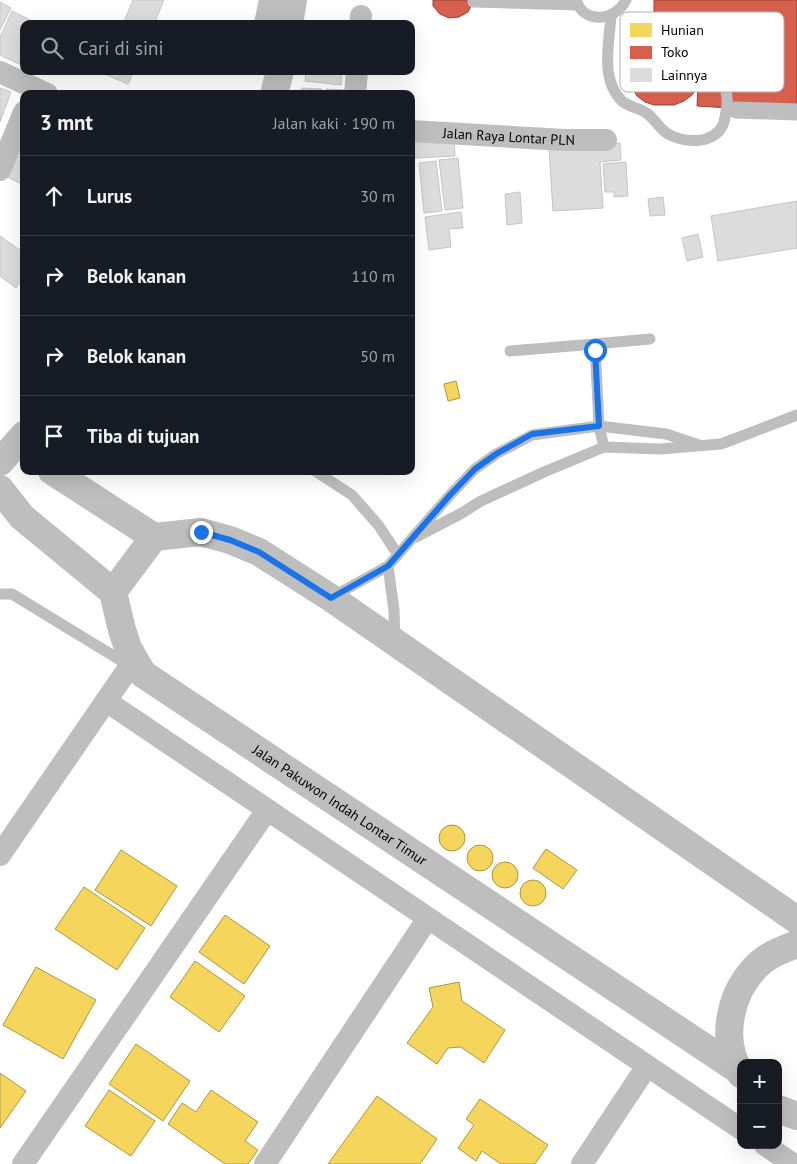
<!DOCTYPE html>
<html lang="id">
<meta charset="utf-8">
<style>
:root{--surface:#171b24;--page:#20242c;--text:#f1f3f6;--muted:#9ea1a6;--line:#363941}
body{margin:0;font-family:"PT Sans",sans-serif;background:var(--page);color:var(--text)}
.controls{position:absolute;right:15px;bottom:15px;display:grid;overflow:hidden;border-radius:10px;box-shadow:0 5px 20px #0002}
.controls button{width:45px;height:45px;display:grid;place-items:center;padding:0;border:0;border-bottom:1px solid var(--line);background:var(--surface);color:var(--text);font:25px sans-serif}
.stop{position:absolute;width:15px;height:15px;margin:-11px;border:4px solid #1a73e8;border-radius:50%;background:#fff}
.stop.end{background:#1a73e8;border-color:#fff;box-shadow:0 1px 5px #0008}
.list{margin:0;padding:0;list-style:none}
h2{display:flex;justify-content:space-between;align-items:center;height:65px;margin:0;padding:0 20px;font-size:21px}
h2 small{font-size:16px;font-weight:400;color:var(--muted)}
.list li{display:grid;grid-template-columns:32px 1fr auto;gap:15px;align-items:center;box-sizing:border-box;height:80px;padding:0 20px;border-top:1px solid var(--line)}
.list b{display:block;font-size:19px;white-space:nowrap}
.list em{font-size:16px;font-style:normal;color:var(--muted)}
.icon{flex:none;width:28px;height:28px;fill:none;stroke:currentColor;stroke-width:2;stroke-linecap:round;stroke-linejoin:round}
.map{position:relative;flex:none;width:797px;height:1164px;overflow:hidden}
.search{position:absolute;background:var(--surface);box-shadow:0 5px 20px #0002;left:20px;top:20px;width:395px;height:55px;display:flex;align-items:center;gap:12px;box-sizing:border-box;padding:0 18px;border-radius:10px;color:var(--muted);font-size:19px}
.panel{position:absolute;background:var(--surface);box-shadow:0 5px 20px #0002;left:20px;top:90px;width:395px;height:385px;border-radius:10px}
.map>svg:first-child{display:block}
.homes{fill:#f6d55c;stroke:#ac9540}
.shops{fill:#d6604d;stroke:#964336}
.building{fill:#dcdcdc;stroke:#c5c5c5}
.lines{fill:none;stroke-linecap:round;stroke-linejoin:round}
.service{stroke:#bebebe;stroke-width:11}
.minor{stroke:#bebebe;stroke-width:22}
.tertiary{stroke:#bebebe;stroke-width:28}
.route{stroke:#1a73e8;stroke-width:6}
.labels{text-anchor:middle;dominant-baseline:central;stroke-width:5;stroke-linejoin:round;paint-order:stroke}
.street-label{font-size:14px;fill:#000;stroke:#fff}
.key{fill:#fff;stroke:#b2b2b2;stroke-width:1}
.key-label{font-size:14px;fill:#000}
</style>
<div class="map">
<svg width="797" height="1164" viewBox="0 0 797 1164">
<rect width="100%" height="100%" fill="#fff"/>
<g class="homes">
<polygon points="456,381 460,398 448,401 444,384"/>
<circle cx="452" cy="838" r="13"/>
<circle cx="480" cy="858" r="13"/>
<polygon points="546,849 577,870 563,889 533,868"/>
<polygon points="121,850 177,886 151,926 95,890"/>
<circle cx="505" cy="875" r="13"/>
<circle cx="533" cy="893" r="13"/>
<polygon points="84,887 145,928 117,970 55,929"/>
<polygon points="225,915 270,946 244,984 199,952"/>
<polygon points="195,961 245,996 219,1032 170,997"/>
<polygon points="36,967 96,1000 63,1059 3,1025"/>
<polygon points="459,982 462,1001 505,1030 484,1063 461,1047 448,1048 437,1064 407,1043 433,1007 429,988"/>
<polygon points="136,1044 190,1081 163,1121 109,1084"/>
<polygon points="0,1073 26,1091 0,1128"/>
<polygon points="109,1090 155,1121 131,1156 85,1126"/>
<polygon points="211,1090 258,1122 245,1141 258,1150 248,1164 225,1164 168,1124 182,1103 196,1112"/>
<polygon points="377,1096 437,1139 420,1164 328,1164"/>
<polygon points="480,1099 548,1145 535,1164 501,1164 482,1151 476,1161 458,1148 474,1125 466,1119"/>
</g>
<g class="shops">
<polygon points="433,0 472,0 473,2 468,12 459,17 449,18 440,14 433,6"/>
<polygon points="654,0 797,0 797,112 697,106 698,87 692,95 684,101 674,105 654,105 645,102 637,96 627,79 626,62 628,53 638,38 654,30"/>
</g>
<g class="building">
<polygon points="133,0 164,0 154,24 123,24"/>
<polygon points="0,2 11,8 0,30"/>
<polygon points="12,11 38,24 24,24 24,54 19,64 0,55 0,37"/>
<polygon points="102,71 134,71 128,84 102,73"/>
<polygon points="306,71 342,71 341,85 305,81"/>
<polygon points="0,88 11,92 0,122"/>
<polygon points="302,88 322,89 322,94 301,94"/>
<polygon points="326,89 346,90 345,94 326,94"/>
<polygon points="24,132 24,185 3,175"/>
<polygon points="454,138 455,156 415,158 414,141"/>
<polygon points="620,143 621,160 600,162 603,208 553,211 549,148"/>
<polygon points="458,158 463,208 445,210 439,160"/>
<polygon points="436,161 442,211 424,213 419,163"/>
<polygon points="626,162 628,196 614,197 614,192 605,192 603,164"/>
<polygon points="520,192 522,223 507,225 505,194"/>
<polygon points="663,197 665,215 650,216 648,199"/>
<polygon points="797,201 797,248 718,261 711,216"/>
<polygon points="461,212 463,228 449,229 451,247 429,250 425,217"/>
<polygon points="698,234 703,257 687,261 682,238"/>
<polygon points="0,236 24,253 24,277 16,288 0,276"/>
</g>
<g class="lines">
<g class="service">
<path d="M576,0c8,25 40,21 50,0"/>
<polyline points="473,2 578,5"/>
<path d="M611,16c-2,27 -11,64 11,85 8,7 20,7 27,14 7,6 11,14 19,19 17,9 45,11 55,-9 2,-6 3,-13 4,-19 1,-12 -2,-23 -10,-32"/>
<polyline points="797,109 735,107 735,113 797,115"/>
<polyline points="595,344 650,339"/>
<polyline points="510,351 595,344 599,426 604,447"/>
<polyline points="315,471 352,495 379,526 398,555"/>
<polyline points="416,537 462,513 481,501 544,472 604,447 660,449 721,444 797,415"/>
<polyline points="388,566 394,610 395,639"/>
<polyline points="0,594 12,594 130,666"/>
<polyline points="332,597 388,566 450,495 475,469 496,454 532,435 599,426 666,434 699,445"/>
</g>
<g class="minor">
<polyline points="360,24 361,16"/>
<polyline points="0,72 47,94"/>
<polyline points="355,94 357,71"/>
<path id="s1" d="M411,131l154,9h41"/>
<polyline points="0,170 24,112"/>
<polyline points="106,701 741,1129"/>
<polyline points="0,855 130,666 143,674"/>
<polyline points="765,1145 793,1164"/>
<polyline points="23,1164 267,810"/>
<polyline points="265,1164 428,918"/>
<polyline points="582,1164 647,1066"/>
</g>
<g class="tertiary">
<polyline points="268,24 273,0"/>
<polyline points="289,24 293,0"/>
<polyline points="274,94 280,71"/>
<polyline points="0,462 24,435"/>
<polyline points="52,471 154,537 201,532 230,540 259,552 331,598 797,920"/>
<path id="s2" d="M0,489l22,28 91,75 9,38 6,18 15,26 594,395"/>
<polyline points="113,592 154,537"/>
<path d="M741,1074c-21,-32 -12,-78 13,-105 11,-13 27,-19 43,-25"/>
<polyline points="778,1109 797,1116"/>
</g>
</g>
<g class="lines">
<polyline class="route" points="201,532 230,540 259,552 331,598 388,566 450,495 475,469 496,454 532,434 599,426 595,350"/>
</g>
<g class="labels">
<g class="street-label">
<text stroke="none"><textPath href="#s1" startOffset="98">Jalan Raya Lontar PLN</textPath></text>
<text stroke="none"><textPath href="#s2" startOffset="478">Jalan Pakuwon Indah Lontar Timur</textPath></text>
</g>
</g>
<rect x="620" y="12" width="164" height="80" rx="8" class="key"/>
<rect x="630" y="23" width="22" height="14" fill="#f6d55c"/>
<rect x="630" y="46" width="22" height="13" fill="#d6604d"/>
<rect x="630" y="68" width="22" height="14" fill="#dcdcdc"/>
<g class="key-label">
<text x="661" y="35">Hunian</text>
<text x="661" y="57">Toko</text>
<text x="661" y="80">Lainnya</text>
</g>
</svg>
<div class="controls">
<button>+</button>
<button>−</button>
</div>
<div class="stop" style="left:595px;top:350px"></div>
<div class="stop end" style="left:201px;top:532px"></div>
<div class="search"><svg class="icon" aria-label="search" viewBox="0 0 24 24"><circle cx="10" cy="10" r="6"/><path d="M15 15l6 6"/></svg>Cari di sini</div>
<section class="panel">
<h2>3 mnt<small>Jalan kaki · 190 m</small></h2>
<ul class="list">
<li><svg class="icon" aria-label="ahead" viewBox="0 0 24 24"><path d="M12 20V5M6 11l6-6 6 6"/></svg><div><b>Lurus</b></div><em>30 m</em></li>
<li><svg class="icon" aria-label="right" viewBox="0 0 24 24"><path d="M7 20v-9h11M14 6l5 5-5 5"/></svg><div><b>Belok kanan</b></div><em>110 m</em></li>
<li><svg class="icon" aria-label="right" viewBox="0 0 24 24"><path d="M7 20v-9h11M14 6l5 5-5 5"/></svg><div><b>Belok kanan</b></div><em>50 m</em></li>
<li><svg class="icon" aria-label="arrive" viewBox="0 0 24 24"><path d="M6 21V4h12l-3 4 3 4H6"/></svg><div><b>Tiba di tujuan</b></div></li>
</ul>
</section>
</div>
